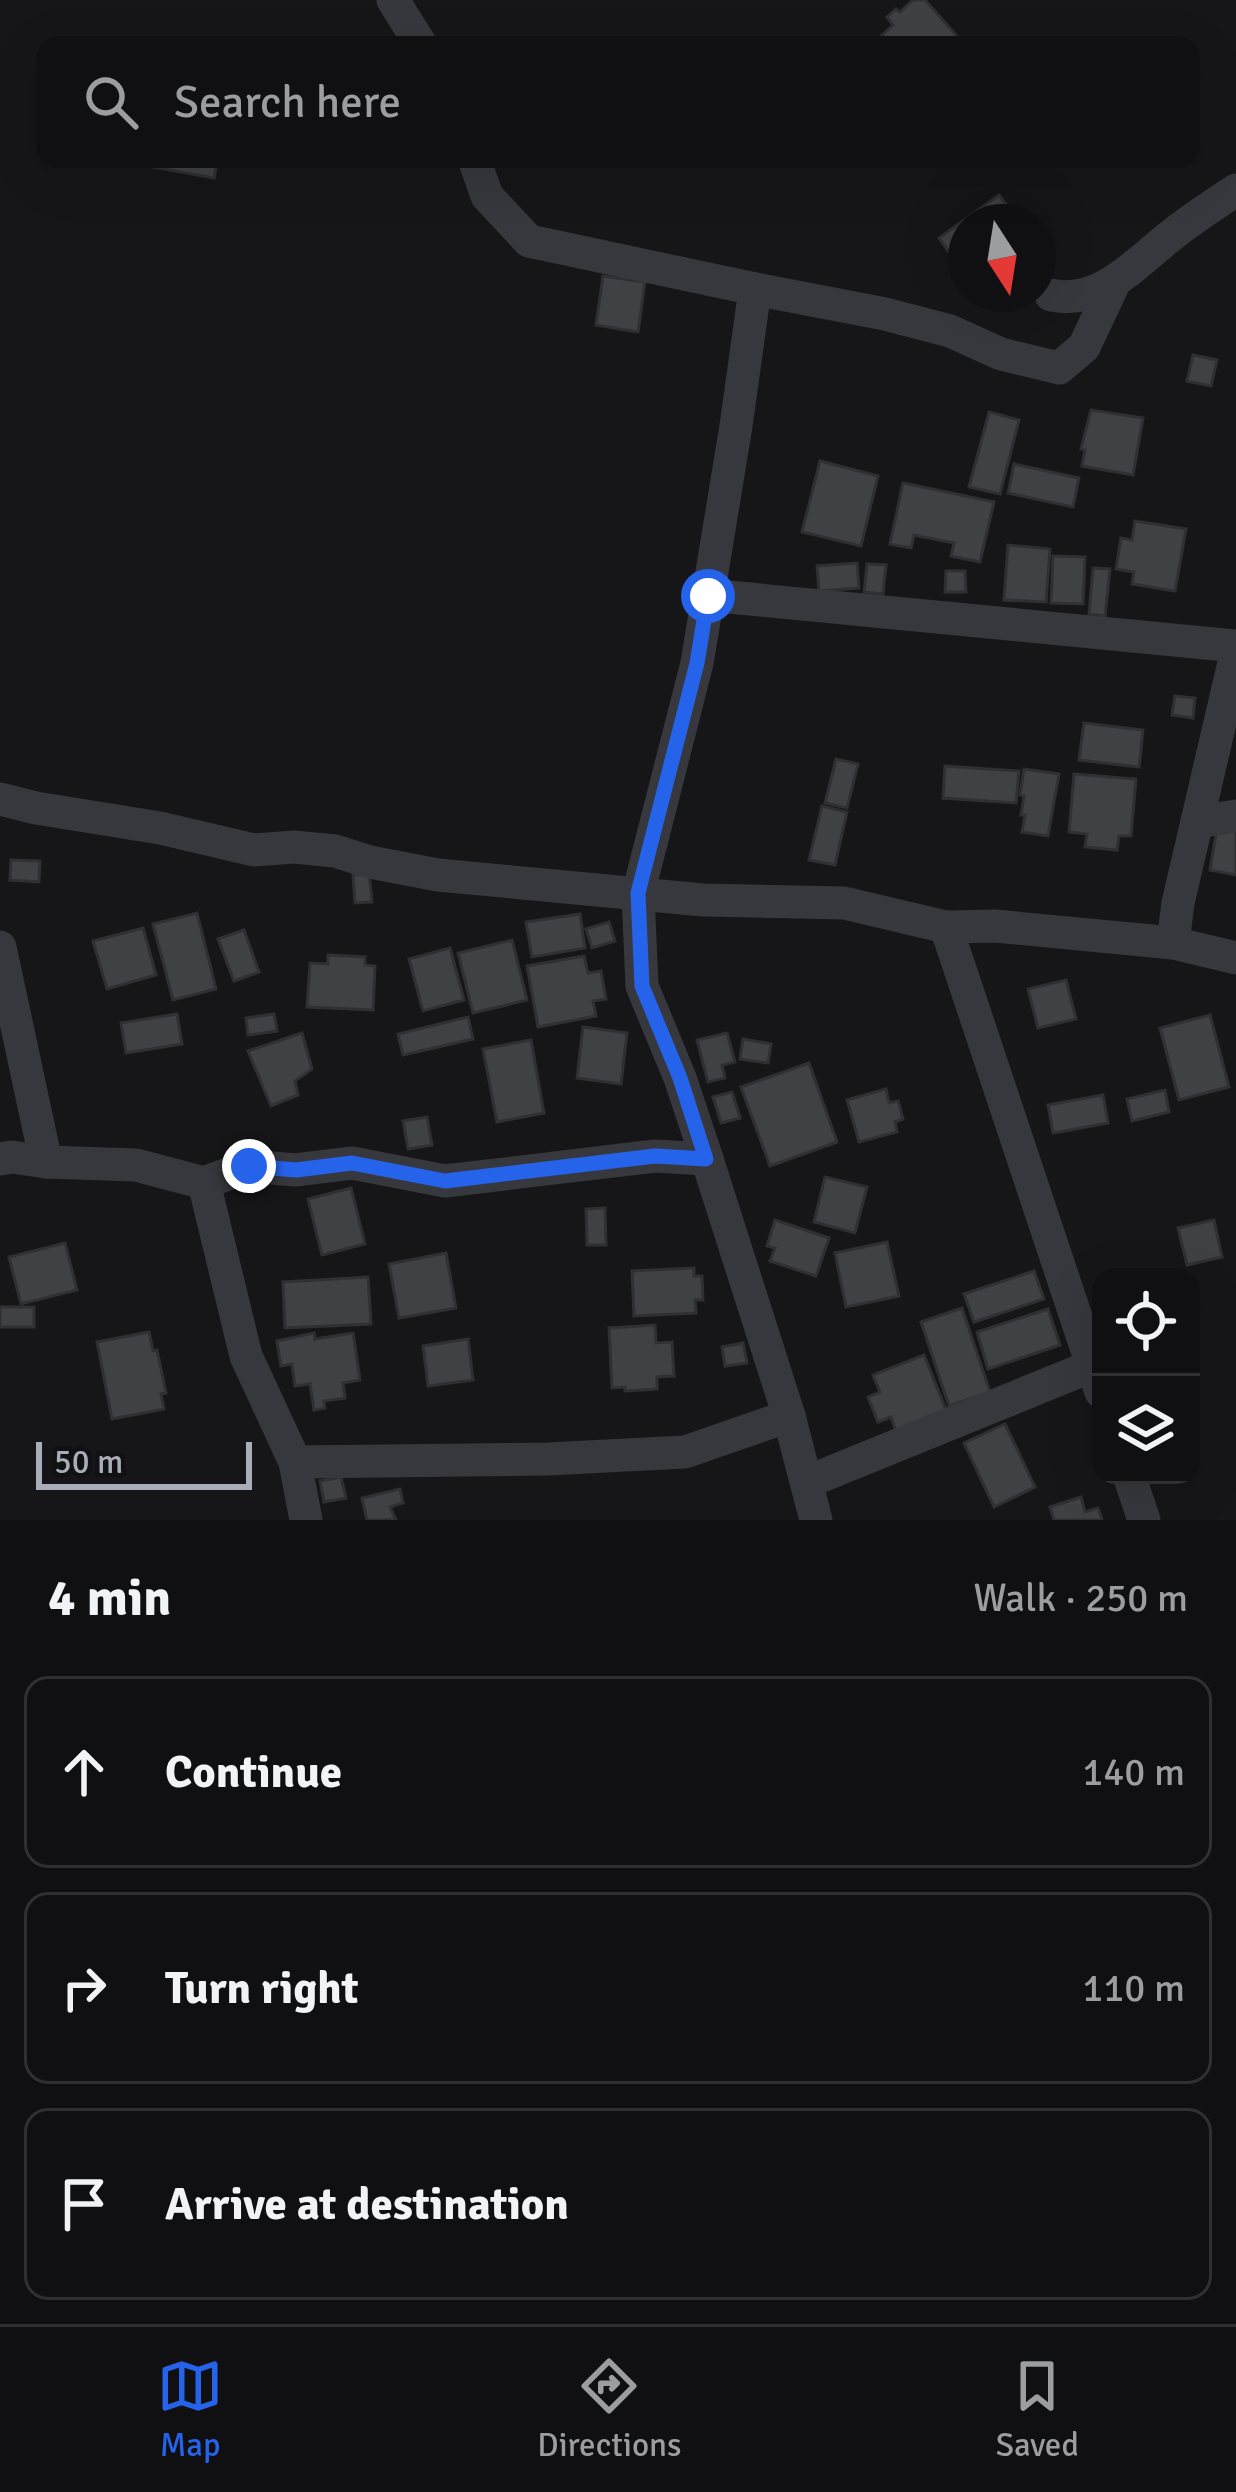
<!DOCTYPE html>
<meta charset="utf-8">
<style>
:root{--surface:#101012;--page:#1e1e20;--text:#f1f3f6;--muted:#9c9d9f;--line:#303032;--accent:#2563eb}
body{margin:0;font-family:Signika,sans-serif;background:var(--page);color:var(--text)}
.controls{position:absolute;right:36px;bottom:36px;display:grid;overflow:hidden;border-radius:24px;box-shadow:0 12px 48px #0002}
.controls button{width:108px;height:108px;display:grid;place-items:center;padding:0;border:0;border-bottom:3px solid var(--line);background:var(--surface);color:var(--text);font:60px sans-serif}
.compass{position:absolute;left:948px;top:204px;width:108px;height:108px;border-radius:50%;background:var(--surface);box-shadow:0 12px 48px #0002;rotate:168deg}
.scale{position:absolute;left:36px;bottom:30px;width:216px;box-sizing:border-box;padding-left:12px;border:6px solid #a8adb8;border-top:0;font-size:33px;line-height:42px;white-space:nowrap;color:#a8adb8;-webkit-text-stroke:9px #111113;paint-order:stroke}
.stop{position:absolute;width:36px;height:36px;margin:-27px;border:9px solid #2563eb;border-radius:50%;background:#fff}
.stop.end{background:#2563eb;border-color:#fff;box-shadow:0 3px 12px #0008}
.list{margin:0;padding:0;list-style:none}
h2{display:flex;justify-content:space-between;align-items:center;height:156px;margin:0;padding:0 48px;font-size:51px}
h2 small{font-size:39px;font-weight:400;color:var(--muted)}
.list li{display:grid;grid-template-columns:78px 1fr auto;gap:36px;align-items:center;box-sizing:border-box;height:192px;margin:0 24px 24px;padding:0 24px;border:3px solid var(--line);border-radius:24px}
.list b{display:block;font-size:45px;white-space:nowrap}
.list em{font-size:39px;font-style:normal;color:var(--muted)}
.icon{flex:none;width:66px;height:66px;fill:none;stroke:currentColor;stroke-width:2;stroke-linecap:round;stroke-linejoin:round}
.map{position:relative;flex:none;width:1236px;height:1520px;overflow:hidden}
.search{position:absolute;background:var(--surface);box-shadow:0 12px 48px #0002;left:36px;right:36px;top:36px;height:132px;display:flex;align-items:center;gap:30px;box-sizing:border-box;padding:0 42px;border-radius:24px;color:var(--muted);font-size:45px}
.sheet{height:804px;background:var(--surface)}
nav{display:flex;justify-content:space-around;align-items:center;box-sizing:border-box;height:168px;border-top:3px solid var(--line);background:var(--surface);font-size:33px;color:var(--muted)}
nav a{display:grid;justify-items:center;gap:6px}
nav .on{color:var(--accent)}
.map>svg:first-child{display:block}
.building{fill:#404145;stroke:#303034;stroke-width:3}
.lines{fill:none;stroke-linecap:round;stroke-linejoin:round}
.minor{stroke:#37383d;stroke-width:33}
.route{stroke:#2563eb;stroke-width:15}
</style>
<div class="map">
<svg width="1236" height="1520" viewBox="0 0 1236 1520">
<rect width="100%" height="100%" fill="#161618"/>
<g class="building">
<polygon points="913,0 925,0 965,45 891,45 882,35 893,25 887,17 896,9 900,12"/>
<polygon points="149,159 218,159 214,178 148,166"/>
<polygon points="999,195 1019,222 966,222 966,276 939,238"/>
<polygon points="603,276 645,282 638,332 596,325"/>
<polygon points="1193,355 1217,360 1211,386 1187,381"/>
<polygon points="1091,410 1143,418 1133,475 1082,466 1085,450 1081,449"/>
<polygon points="989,412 1019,420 1000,494 969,487"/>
<polygon points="820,461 878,476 861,546 802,532"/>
<polygon points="1014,464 1079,478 1073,507 1008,493"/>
<polygon points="903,483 994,502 980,562 951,556 954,543 914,535 911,548 890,544"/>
<polygon points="1135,521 1186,529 1175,591 1132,584 1134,572 1116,569 1121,538 1132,540"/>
<polygon points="1008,545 1050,549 1046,602 1004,600"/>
<polygon points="1053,556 1085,557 1083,604 1051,603"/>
<polygon points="857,563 859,588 819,591 817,566"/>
<polygon points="867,564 886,565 883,594 864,592"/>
<polygon points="1093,568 1110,569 1105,616 1089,614"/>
<polygon points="946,571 965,571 966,592 945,592"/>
<polygon points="1175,696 1195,698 1193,718 1172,715"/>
<polygon points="1084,723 1143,730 1139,767 1079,760"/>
<polygon points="836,759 858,764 847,808 825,803"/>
<polygon points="945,766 1019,771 1016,803 943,798"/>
<polygon points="1024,769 1059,774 1048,836 1022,832 1025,815 1021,815 1024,796 1020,795"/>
<polygon points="1074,774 1136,779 1131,836 1119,836 1117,850 1085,847 1087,834 1069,832"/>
<polygon points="822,806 847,812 835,865 809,860"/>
<polygon points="1218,823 1236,826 1236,875 1210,870"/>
<polygon points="11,860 40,861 39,882 10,880"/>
<polygon points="369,874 372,902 355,903 353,875"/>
<polygon points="197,913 216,989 173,1000 153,924"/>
<polygon points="580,914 585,948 532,957 526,922"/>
<polygon points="609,922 615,941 592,948 586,929"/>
<polygon points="143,928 156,975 107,989 93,941"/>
<polygon points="244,930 259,972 234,981 218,939"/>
<polygon points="512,940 527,1000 473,1013 458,953"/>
<polygon points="450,948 464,1000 423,1011 409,959"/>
<polygon points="328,955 365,957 365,965 375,966 373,1010 307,1007 310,963 328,964"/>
<polygon points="584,956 588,973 601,971 606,999 593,1001 596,1016 538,1027 527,966"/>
<polygon points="1066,980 1076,1019 1038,1028 1028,989"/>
<polygon points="177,1014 182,1044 126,1053 121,1023"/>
<polygon points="274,1014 277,1031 248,1035 246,1018"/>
<polygon points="1210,1015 1229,1087 1179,1100 1160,1028"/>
<polygon points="468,1017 473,1039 403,1055 398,1034"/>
<polygon points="583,1027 627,1033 621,1084 577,1078"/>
<polygon points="302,1033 312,1069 295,1081 298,1095 271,1106 248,1051"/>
<polygon points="727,1033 735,1062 722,1065 725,1078 708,1082 697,1040"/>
<polygon points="743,1039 771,1044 768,1063 740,1059"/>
<polygon points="531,1040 544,1113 497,1122 483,1049"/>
<polygon points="809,1063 837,1142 770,1166 741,1087"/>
<polygon points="886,1089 889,1103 898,1101 903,1119 895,1122 897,1132 859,1142 847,1100"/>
<polygon points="1165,1090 1169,1112 1132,1121 1127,1099"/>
<polygon points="732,1092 740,1118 721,1123 713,1097"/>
<polygon points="1103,1095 1108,1123 1053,1133 1048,1105"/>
<polygon points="427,1117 432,1145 408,1149 403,1121"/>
<polygon points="825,1177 867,1187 855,1233 814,1222"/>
<polygon points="351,1188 365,1244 322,1255 308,1199"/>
<polygon points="605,1208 606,1245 587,1245 586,1209"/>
<polygon points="775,1220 829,1238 816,1276 770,1261 775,1248 767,1246"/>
<polygon points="1214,1220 1222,1257 1187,1265 1178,1228"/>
<polygon points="887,1242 899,1296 846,1307 835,1253"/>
<polygon points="65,1243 77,1290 21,1304 9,1257"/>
<polygon points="446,1253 456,1308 399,1318 389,1264"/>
<polygon points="694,1268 694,1276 702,1276 703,1300 695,1300 696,1313 634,1316 632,1271"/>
<polygon points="1034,1271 1044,1299 974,1322 964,1294"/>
<polygon points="368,1277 371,1324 285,1328 283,1282"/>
<rect x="0" y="1307" width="34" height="20"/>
<polygon points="962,1308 990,1392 949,1406 921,1322"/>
<polygon points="1048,1309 1060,1345 988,1369 977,1332"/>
<polygon points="655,1325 656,1343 672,1342 674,1376 657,1377 657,1389 625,1391 625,1387 612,1388 609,1328"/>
<polygon points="149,1332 153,1351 157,1350 166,1393 161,1394 164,1409 112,1419 97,1342"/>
<polygon points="314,1333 315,1339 353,1333 360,1380 343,1383 345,1398 324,1401 325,1408 314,1410 310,1384 295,1386 292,1364 281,1366 277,1341"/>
<polygon points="468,1339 473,1380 428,1386 423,1346"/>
<polygon points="743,1343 747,1363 725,1366 722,1347"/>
<polygon points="924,1355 946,1410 896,1431 891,1417 878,1422 868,1397 880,1392 873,1375"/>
<polygon points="1005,1424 1035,1487 994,1507 964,1443"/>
<polygon points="341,1477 346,1498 324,1502 320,1481"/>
<polygon points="400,1489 403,1503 390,1507 396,1520 367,1520 362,1498"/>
<polygon points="1081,1497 1085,1512 1098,1508 1102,1520 1054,1520 1050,1507"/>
</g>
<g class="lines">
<g class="minor">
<polyline points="393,0 421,45"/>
<polyline points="755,289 885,314 950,331 1001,354 1059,368 1084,347 1115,281"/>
<path d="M1051,295c49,11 86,-33 122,-61 20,-16 42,-30 63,-44"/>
<polyline points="708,595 1236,646"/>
<polyline points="0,799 36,808 160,828 254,850 294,847 335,851 370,862 438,875 703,900 844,903 946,927 995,926 1173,943 1236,958"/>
<polyline points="1197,822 1236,816"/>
<polyline points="946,927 1101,1392"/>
<polyline points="1173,943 1178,903 1236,654"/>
<polyline points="0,947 46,1162"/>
<polyline points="0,1159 12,1157 46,1162 136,1165 204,1183 249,1166 295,1170 352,1163 445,1181 655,1156 707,1159 680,1078 642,986 638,894 697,663 736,426 755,289 529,241 487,196 474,159"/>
<polyline points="707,1159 789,1416 816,1520"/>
<polyline points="204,1183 246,1356 295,1462 306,1520"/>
<polyline points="295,1462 548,1459 685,1452 789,1416"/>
<polyline points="1129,1475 1144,1520"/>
<polyline points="807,1482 1092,1366"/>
</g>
</g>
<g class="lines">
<polyline class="route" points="249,1166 296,1170 352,1163 445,1181 655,1156 706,1159 680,1078 642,986 638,893 697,663 708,596"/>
</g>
</svg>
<div class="controls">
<button><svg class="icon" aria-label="locate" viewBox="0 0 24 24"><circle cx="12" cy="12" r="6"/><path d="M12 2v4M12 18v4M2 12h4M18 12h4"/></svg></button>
<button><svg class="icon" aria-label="layers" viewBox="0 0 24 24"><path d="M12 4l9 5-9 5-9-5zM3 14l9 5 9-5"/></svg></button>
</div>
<svg class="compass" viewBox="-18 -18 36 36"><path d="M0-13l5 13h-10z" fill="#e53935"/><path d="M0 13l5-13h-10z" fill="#9c9d9f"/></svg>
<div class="scale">50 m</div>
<div class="stop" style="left:708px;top:596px"></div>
<div class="stop end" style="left:249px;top:1166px"></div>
<div class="search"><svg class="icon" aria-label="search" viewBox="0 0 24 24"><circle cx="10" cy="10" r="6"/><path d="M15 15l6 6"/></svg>Search here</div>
</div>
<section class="sheet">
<h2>4 min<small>Walk · 250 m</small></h2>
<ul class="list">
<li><svg class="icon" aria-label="ahead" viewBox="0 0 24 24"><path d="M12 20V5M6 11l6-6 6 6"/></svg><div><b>Continue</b></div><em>140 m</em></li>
<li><svg class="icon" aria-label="right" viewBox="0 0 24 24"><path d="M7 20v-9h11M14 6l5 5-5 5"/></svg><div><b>Turn right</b></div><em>110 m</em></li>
<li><svg class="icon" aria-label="arrive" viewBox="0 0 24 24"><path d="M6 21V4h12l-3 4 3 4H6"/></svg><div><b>Arrive at destination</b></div></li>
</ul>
</section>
<nav>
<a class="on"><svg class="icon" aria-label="map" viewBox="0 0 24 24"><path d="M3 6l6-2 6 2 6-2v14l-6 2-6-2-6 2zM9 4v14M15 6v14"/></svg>Map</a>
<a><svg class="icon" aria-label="directions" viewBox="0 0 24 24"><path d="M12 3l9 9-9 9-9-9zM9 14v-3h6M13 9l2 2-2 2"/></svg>Directions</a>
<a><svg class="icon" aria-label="saved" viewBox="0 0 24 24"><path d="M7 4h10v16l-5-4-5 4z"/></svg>Saved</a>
</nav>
